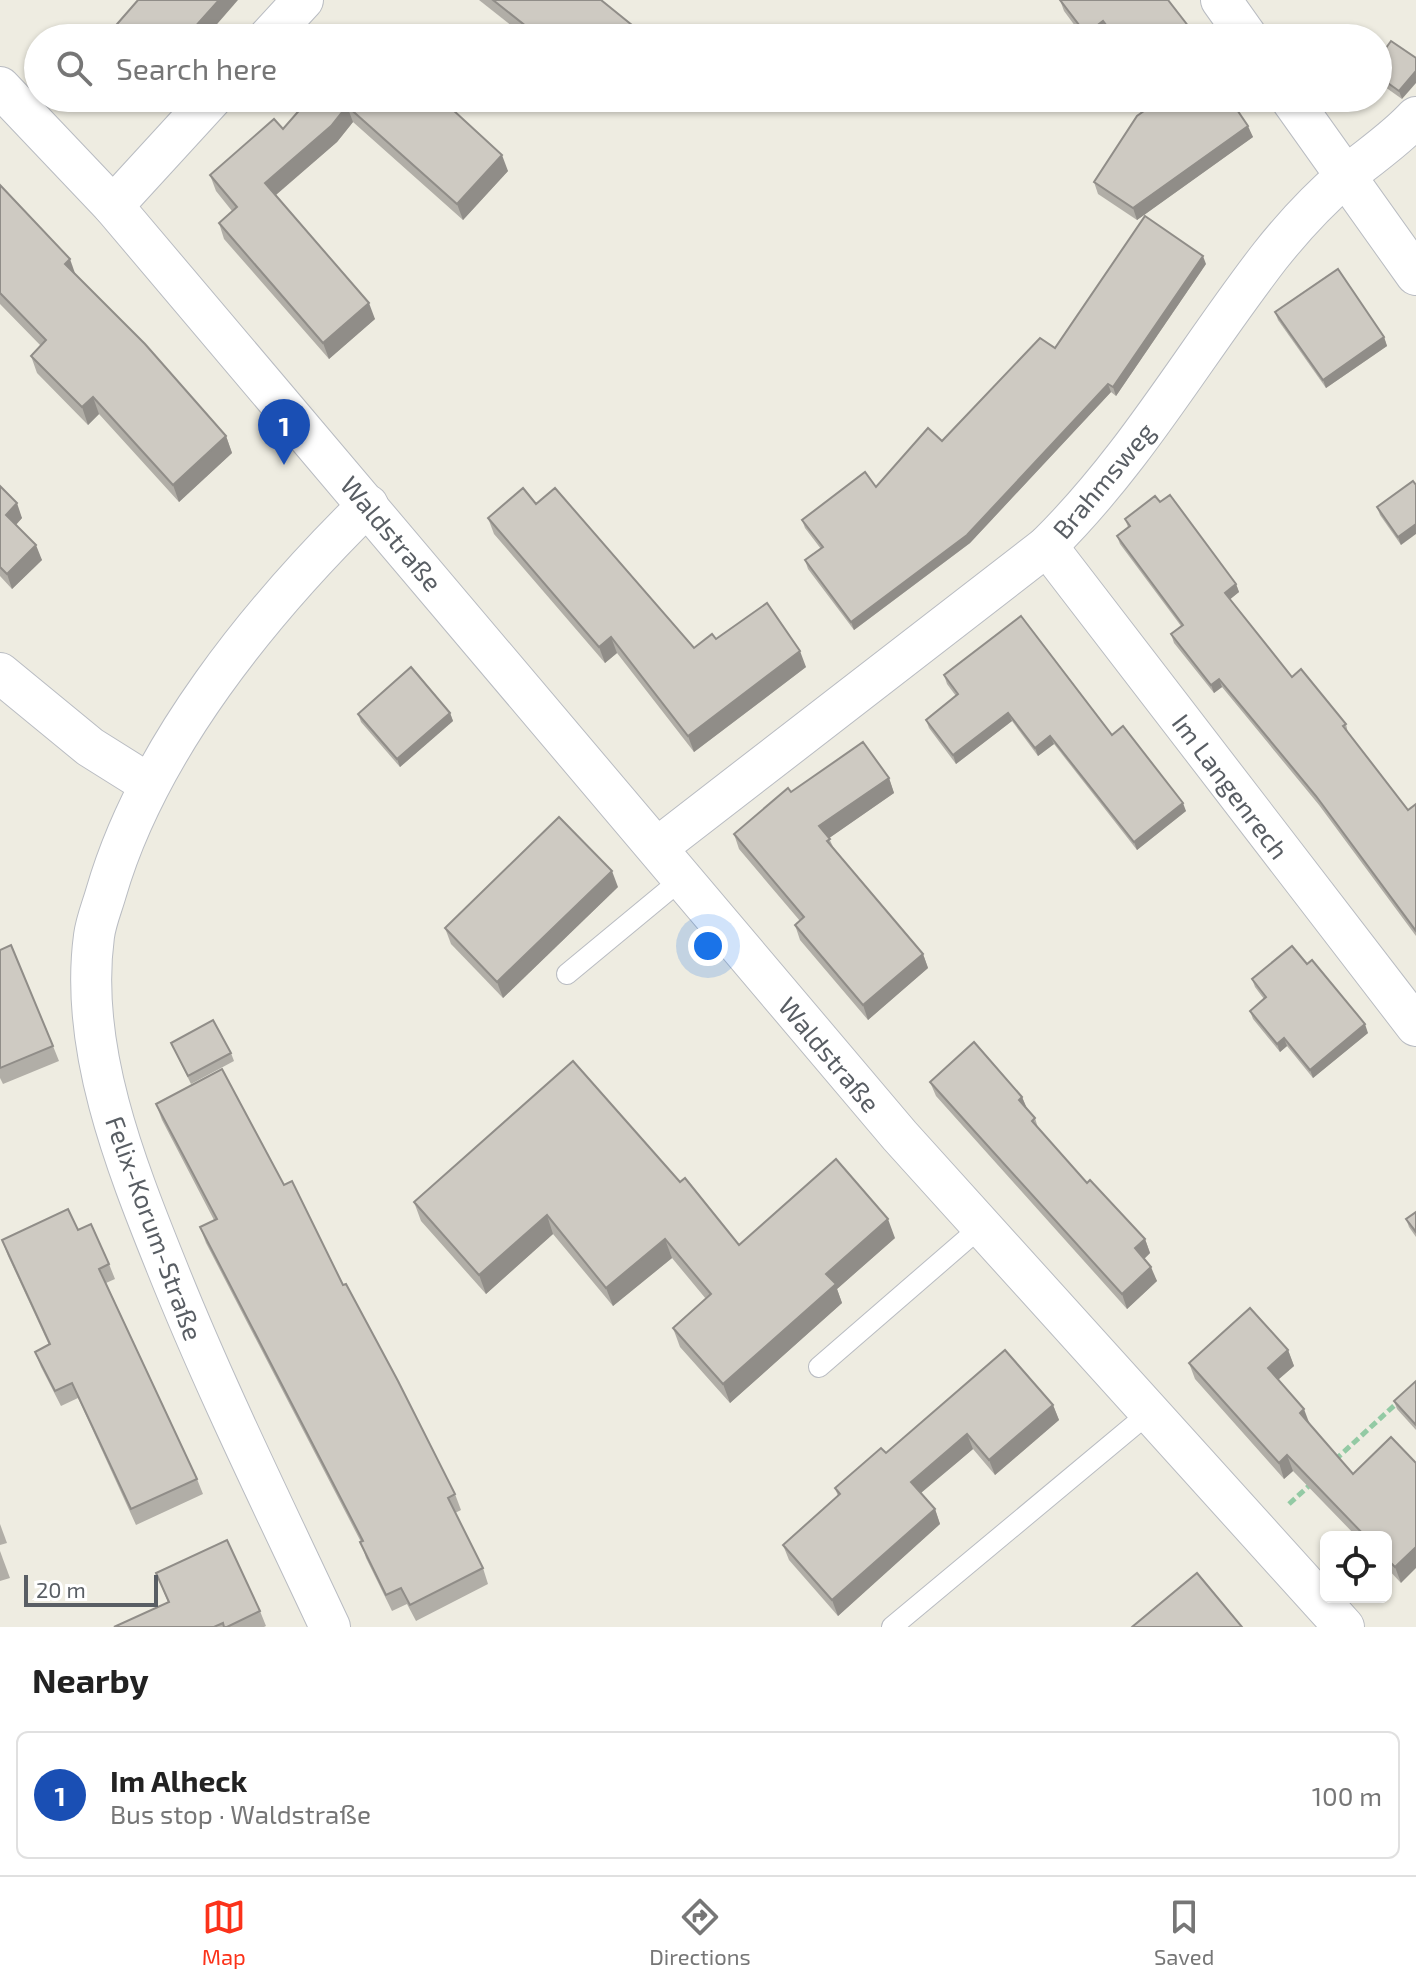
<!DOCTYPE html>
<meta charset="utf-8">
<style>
:root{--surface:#fff;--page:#f6f6f6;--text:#222;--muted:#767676;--line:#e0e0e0;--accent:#fb321a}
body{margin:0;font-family:"Exo 2",sans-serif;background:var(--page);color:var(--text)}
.controls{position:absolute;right:24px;bottom:24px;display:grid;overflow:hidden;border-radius:12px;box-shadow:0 2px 6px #0004}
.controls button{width:72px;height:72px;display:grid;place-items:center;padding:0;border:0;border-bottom:2px solid var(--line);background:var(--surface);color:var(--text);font:40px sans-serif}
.scale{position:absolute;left:24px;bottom:20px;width:134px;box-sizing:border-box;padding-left:8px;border:4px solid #595e64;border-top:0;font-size:22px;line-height:28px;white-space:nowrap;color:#595e64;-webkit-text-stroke:6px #fff;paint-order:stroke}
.you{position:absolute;left:708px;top:946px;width:28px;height:28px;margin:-20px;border:6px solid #fff;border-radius:50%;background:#1a73e8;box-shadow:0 0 0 12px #1a73e833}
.badge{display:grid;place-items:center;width:52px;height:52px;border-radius:50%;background:var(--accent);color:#fff;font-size:26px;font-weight:700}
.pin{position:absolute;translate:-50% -66px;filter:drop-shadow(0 2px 4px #0008)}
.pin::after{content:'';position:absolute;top:42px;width:28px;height:24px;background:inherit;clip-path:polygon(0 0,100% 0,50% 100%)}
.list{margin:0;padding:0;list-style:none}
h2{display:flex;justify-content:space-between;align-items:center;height:104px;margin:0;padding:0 32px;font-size:34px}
h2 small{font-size:26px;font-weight:400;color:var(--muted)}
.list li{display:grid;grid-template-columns:52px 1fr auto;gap:24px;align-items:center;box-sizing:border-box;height:128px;margin:0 16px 16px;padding:0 16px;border:2px solid var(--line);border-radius:12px}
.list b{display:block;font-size:30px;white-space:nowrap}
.list p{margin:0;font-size:26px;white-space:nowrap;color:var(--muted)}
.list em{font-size:26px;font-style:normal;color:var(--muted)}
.icon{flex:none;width:44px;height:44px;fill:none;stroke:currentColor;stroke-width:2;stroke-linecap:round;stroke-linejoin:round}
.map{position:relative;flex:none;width:1416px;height:1627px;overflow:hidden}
.search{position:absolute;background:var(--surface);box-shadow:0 2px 6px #0004;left:24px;right:24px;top:24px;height:88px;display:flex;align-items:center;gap:20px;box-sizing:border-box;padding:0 28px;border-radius:44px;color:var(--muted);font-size:30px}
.sheet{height:248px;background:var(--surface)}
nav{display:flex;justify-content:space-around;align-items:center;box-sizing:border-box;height:112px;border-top:2px solid var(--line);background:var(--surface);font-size:22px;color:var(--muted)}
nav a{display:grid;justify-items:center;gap:4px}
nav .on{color:var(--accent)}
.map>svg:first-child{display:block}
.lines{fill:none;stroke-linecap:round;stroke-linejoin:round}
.service-casing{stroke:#b9bcc2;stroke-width:22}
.minor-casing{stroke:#b9bcc2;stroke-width:42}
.path{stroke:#93caa4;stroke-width:5;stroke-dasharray:8 4;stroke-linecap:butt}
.service{stroke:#fff;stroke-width:20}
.minor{stroke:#fff;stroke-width:40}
.wall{fill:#b1aea7}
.shaded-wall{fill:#908d88}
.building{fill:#cecac2;stroke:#908d88;stroke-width:2}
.labels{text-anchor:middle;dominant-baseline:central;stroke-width:6;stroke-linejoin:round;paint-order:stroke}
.street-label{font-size:26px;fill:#595e64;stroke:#fff}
</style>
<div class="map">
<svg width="1416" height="1627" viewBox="0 0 1416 1627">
<rect width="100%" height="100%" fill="#eeece1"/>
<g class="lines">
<defs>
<g id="service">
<polyline points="567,974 683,878"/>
<polyline points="819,1367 983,1225"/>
<polyline points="892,1627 1150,1412"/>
</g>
<g id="minor">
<polyline points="1221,0 1248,38"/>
<polyline points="268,38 303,0"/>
<polyline points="0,87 113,206 900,1136 1344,1627"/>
<polyline points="1290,98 1416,275"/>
<polyline points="113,206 212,98"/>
<polyline points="1047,546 1416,1026"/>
<polyline points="0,673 90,747 149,784"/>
<path d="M658,847l389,-301c90,-89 147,-192 223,-290 23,-29 49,-57 76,-80 24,-20 49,-36 70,-59"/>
<path d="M330,1627c-56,-120 -115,-239 -164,-362 -41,-102 -87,-218 -72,-329 2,-15 8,-29 12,-43 42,-145 155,-283 262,-388"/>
</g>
</defs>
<use href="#service" class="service-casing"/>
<use href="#minor" class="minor-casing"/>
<g class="path">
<polyline points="1335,1460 1398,1402"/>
<polyline points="1289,1504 1311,1484"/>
</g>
<use href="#service" class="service"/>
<use href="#minor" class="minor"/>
</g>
<g class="wall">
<polygon points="479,0 601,0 648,38 527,38"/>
<polygon points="1060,0 1189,27 1193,38 1111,38 1107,33 1100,38 1084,38 1064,11"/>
<polygon points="1391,41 1402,99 1378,82 1378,59"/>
<polygon points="310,98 440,98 508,171 463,220 353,122 337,142 276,195 375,319 329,359 224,239 219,223 232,211 216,191 210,175 283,129"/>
<polygon points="602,98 617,98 611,105"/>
<polygon points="1158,98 1229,98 1253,137 1137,220 1098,194 1094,182 1159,100"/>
<polygon points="0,185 76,275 226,436 232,453 179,502 99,414 88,425 37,373 31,356 41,346 0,304"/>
<polygon points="1206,264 1116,396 1111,392 970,543 854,630 808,569 805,560 821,549 805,528 802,520 876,487 942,441 1055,348"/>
<polygon points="1275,312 1384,337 1387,346 1326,388 1278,320"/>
<polygon points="1416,485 1401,545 1380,515 1377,507"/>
<polygon points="0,486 22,518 16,525 42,560 12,589 0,576"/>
<polygon points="536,504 694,648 716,639 806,667 694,752 617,653 605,663 494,534 488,518"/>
<polygon points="1125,519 1236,584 1239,592 1230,599 1292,677 1346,724 1348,733 1408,810 1416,804 1416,936 1319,805 1222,687 1214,693 1174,643 1171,634 1181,626 1120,544 1117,536 1128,527"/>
<polygon points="944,675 1112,735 1186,811 1137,850 1054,744 1038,756 1012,721 956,764 929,728 926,720 956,696 947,684"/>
<polygon points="450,713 453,721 400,767 361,722 358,714"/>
<polygon points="889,778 894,793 829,838 834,849 923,954 928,968 868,1020 800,940 795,925 800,921 739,849 734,834 791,792"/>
<polygon points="618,887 503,998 451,944 445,928"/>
<polygon points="0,950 53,1046 59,1061 3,1084 0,1078"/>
<polygon points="1252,979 1368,1033 1313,1078 1287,1046 1280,1052 1253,1019 1250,1011 1264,999 1255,987"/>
<polygon points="171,1043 231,1053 234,1061 191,1084"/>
<polygon points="930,1082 1022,1097 1027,1109 1035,1118 1038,1128 1087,1183 1145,1239 1150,1253 1144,1259 1157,1281 1127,1309 936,1096"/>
<polygon points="156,1104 284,1185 343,1285 455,1494 461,1510 455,1513 483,1568 488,1584 416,1621 407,1604 392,1611 366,1558 361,1542 206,1243 200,1227 214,1220 162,1120"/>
<polygon points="680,1182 739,1245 895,1238 837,1289 842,1303 730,1403 680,1347 673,1328 706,1299 672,1258 613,1306 553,1234 486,1294 421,1221 414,1202"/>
<polygon points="1416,1212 1416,1237 1409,1227 1406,1219"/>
<polygon points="78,1230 109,1264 115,1279 106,1283 197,1479 203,1494 136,1525 78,1398 61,1406 41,1367 35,1352 49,1345 8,1256 2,1240"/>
<polygon points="1288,1350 1294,1366 1278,1380 1310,1425 1353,1474 1391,1437 1401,1583 1386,1567 1386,1537 1357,1537 1293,1471 1284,1479 1195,1379 1189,1363"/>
<polygon points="1416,1381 1416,1430 1397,1409 1394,1401"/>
<polygon points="1053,1405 1059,1420 995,1475 973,1449 921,1493 935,1509 940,1524 838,1616 789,1560 783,1545 838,1496 835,1488 886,1453"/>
<polygon points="0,1524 7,1543 0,1545"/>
<polygon points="0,1551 10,1578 0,1581"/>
<polygon points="156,1573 260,1611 266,1626 264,1627 114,1627 168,1602"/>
</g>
<g class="shaded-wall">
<polygon points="219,0 238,0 205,38 185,38"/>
<polygon points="1103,21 1107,33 1100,38 1087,38 1086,34"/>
<polygon points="1189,27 1193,38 1184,38 1182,32"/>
<polygon points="1416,71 1416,83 1402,99 1399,91"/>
<polygon points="609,98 617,98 611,105"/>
<polygon points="347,106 353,122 337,142 271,199 265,183"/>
<polygon points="1248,126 1253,137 1137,220 1133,208"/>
<polygon points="502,155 508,171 463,220 457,204"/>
<polygon points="1203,256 1206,264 1116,396 1113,387"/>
<polygon points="70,259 76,276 65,264"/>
<polygon points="369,303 375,319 329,359 323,343"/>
<polygon points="1384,337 1387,346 1326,388 1323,380"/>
<polygon points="1108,384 1111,392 970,543 854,630 851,622"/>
<polygon points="93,397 99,414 88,425 82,407"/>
<polygon points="226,436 232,453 179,502 173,485"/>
<polygon points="17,503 22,518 11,530 6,515"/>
<polygon points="1416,524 1416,534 1401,545 1398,537"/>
<polygon points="36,545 42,560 12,589 7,574"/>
<polygon points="1236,584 1239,592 1228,601 1225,593"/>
<polygon points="611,637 617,653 605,663 599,647"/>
<polygon points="800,651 806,667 694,752 688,736"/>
<polygon points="1219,679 1222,687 1214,693 1211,685"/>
<polygon points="450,713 453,721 400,767 397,759"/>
<polygon points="1008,713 1012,721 956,764 953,755"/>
<polygon points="1050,736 1054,744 1038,756 1035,748"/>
<polygon points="889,778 894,793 825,841 819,826"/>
<polygon points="1183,803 1186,811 1137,850 1134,842"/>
<polygon points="612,871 618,887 503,998 497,982"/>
<polygon points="923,954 928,968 868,1020 863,1005"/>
<polygon points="1365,1024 1368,1033 1313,1078 1310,1070"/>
<polygon points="1284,1038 1287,1046 1280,1052 1277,1044"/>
<polygon points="1022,1097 1028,1111 1019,1100"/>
<polygon points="547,1215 553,1234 486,1294 479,1275"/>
<polygon points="888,1219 895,1238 837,1289 842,1303 730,1403 723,1384 826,1274"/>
<polygon points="665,1239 672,1258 613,1306 606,1288"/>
<polygon points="1145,1239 1150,1253 1140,1263 1135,1248"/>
<polygon points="1151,1267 1157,1281 1127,1309 1122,1294"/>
<polygon points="1288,1350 1294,1366 1273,1384 1268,1368"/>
<polygon points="1053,1405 1059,1420 995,1475 989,1460"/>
<polygon points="1304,1409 1310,1425 1300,1413"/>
<polygon points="967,1434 973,1449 916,1497 911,1482"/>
<polygon points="1287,1455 1293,1471 1284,1479 1279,1463"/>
<polygon points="935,1509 940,1524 838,1616 832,1600"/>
<polygon points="1416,1547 1416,1568 1401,1583 1395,1567"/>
</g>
<g class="building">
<polygon points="138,0 219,0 185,38 113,38 115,35 111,31"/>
<polygon points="493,0 601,0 648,38 541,38"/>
<polygon points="1060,0 1168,0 1189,27 1182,32 1186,38 1116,38 1103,21 1086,34"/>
<polygon points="368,33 374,38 363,38"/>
<polygon points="1391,41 1416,58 1416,71 1399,91 1378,76 1378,59"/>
<polygon points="310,98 440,98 502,155 457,204 347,106 331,126 265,183 369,303 323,343 219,223 237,207 210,175 274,119 283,129"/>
<polygon points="1162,98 1229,98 1248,126 1133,208 1094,182 1137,116"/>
<polygon points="0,185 70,259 65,264 145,344 226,436 173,485 93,397 82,407 31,356 46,340 0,293"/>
<polygon points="1145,216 1203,256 1113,387 1108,384 967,535 851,622 805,560 823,547 802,520 865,472 876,487 928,428 942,441 1040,338 1055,348"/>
<polygon points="1338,269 1384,337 1323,380 1275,312"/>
<polygon points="1413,481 1416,485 1416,524 1398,537 1377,507"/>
<polygon points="0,486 17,503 6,515 36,545 7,574 0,567"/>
<polygon points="523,488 536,504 555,488 694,648 712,634 716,639 767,603 800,651 688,736 611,637 599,647 488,518"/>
<polygon points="1170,495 1236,584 1225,593 1292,677 1301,669 1346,724 1343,726 1408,810 1416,804 1416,931 1316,796 1219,679 1211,685 1171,634 1183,625 1117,536 1130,526 1125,519 1155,496 1160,502"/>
<polygon points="1021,616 1112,735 1123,726 1183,803 1134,842 1050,736 1035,748 1008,713 953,755 926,720 958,694 944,675"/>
<polygon points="411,667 450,713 397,759 358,714"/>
<polygon points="863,742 889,778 819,826 830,839 827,841 923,954 863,1005 795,925 804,917 734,834 788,788 791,792"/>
<polygon points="559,817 612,871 497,982 445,928"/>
<polygon points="11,945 53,1046 0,1068 0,950"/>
<polygon points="1292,946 1307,964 1312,960 1365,1024 1310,1070 1284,1038 1277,1044 1250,1011 1266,997 1252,979"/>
<polygon points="213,1020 231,1053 188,1076 171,1043"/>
<polygon points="974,1042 1022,1097 1019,1100 1035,1118 1032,1121 1087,1183 1090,1180 1145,1239 1135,1248 1151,1267 1122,1294 930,1082"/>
<polygon points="573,1061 680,1182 685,1178 739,1245 836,1159 888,1219 826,1274 836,1284 723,1384 673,1328 711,1294 665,1239 606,1288 547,1215 479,1275 414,1202"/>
<polygon points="222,1069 284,1185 292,1181 343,1285 346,1284 398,1381 455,1494 448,1498 483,1568 410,1605 401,1588 386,1595 360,1542 363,1541 200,1227 217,1219 156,1104"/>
<polygon points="68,1209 78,1230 91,1224 109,1264 99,1269 197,1479 131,1509 72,1383 55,1391 35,1352 50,1344 2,1240"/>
<polygon points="1416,1212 1416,1232 1406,1219"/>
<polygon points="1250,1308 1288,1350 1268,1368 1304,1409 1300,1413 1353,1474 1391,1437 1416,1463 1416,1547 1395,1567 1386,1558 1386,1537 1366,1537 1287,1455 1279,1463 1189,1363"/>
<polygon points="1005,1350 1053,1405 989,1460 967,1434 911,1482 935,1509 832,1600 783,1545 840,1494 835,1488 881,1448 886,1453"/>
<polygon points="1416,1381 1416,1425 1394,1401"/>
<polygon points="227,1540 260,1611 227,1627 224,1627 223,1623 214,1627 114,1627 169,1602 156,1573"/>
<polygon points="1197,1573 1242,1627 1132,1627"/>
</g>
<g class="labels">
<g class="street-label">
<text transform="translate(1103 480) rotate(-50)">Brahmsweg</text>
<text transform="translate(392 533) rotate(50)">Waldstraße</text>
<text transform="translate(1231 786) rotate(53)">Im Langenrech</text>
<text transform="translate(830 1054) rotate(50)">Waldstraße</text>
<text transform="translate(155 1228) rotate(70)">Felix-Korum-Straße</text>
</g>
</g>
</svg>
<div class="controls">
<button><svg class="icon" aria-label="locate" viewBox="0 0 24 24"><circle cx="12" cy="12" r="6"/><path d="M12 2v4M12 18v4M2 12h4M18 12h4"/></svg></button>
</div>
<div class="scale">20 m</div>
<div class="you"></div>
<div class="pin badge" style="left:284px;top:465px;background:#1a4fb4">1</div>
<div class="search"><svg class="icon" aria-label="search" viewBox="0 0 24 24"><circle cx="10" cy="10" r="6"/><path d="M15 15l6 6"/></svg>Search here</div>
</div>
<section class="sheet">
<h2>Nearby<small></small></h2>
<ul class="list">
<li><span class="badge" style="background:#1a4fb4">1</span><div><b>Im Alheck</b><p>Bus stop · Waldstraße</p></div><em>100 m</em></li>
</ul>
</section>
<nav>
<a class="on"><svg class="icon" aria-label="map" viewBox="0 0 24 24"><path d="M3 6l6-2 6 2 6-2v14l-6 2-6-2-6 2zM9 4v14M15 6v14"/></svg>Map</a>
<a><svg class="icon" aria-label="directions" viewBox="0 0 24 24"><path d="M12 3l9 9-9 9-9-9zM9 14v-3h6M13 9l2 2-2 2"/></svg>Directions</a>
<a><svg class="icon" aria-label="saved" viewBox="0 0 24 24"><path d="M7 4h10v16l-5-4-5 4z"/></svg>Saved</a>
</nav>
